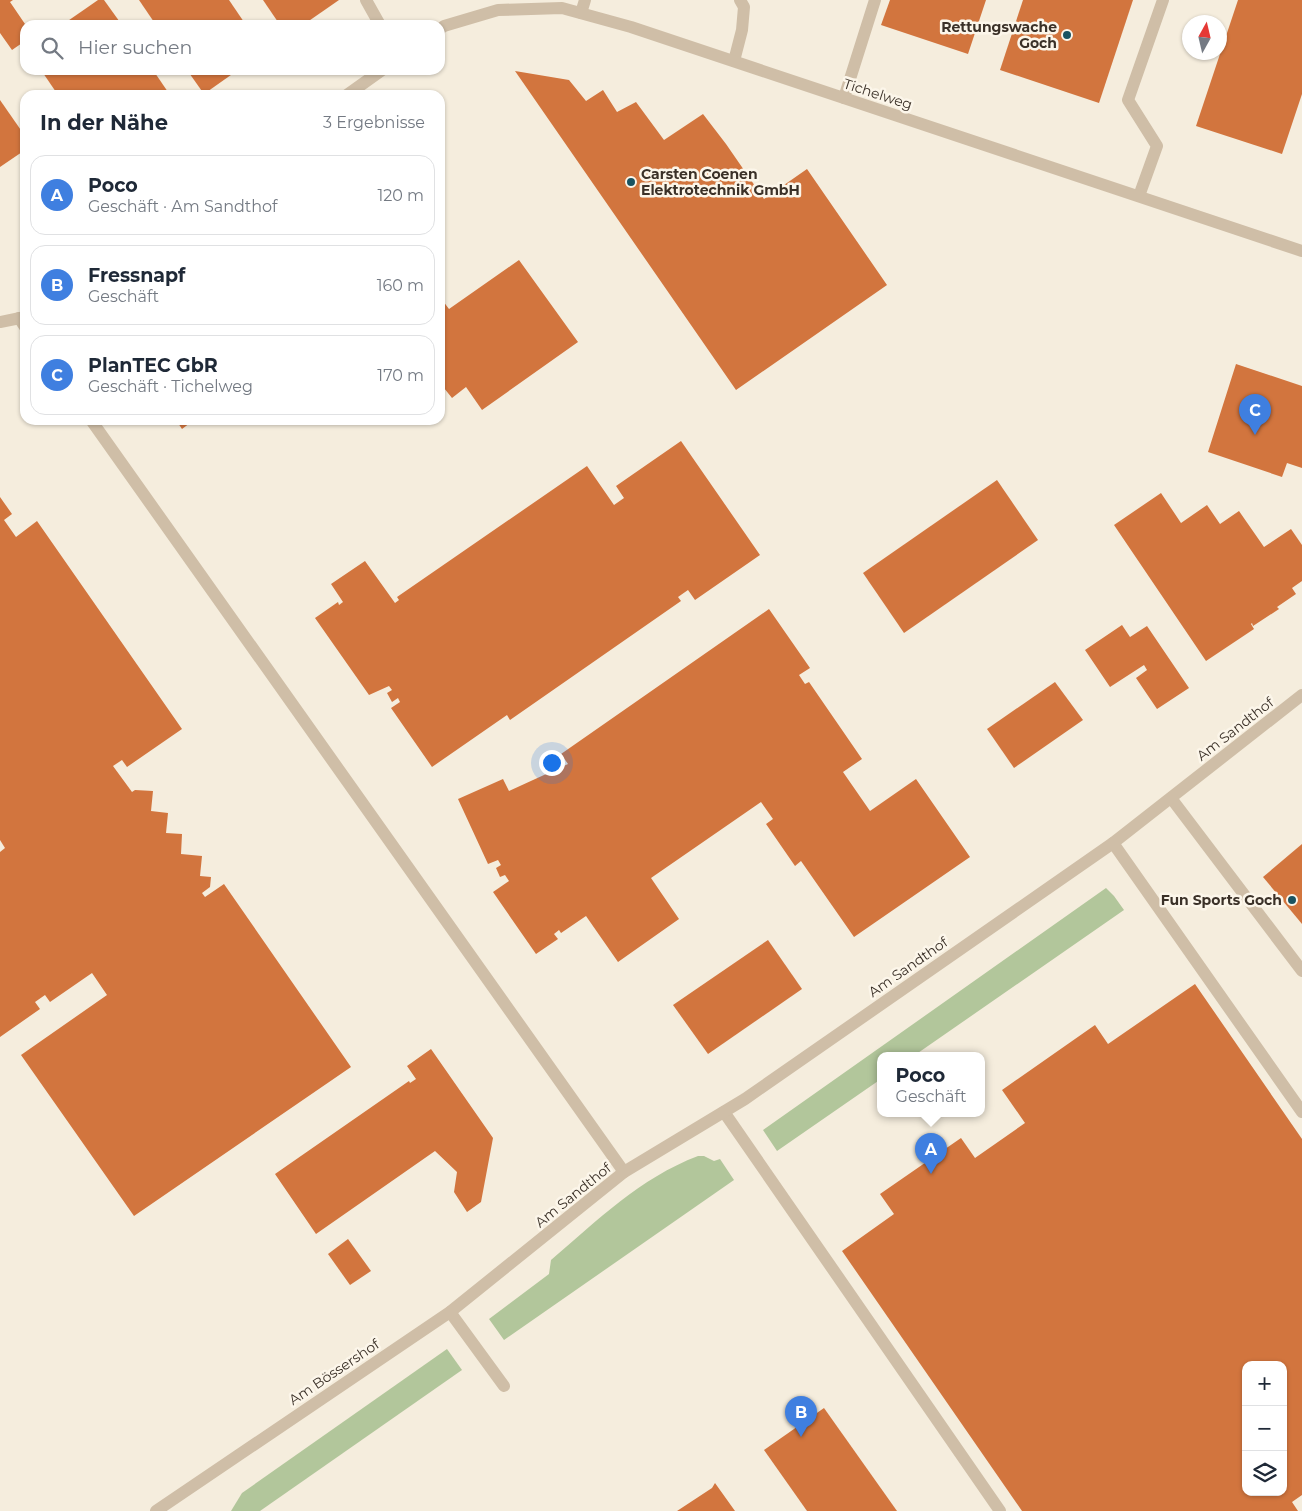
<!DOCTYPE html>
<html lang="de">
<meta charset="utf-8">
<style>
:root{--surface:#fff;--page:#f2f2f3;--text:#1f2937;--muted:#747a83;--line:#e0e1e3;--accent:#2563eb}
body{margin:0;font-family:Montserrat,sans-serif;background:var(--page);color:var(--text)}
.controls{position:absolute;right:15px;bottom:15px;display:grid;overflow:hidden;border-radius:10px;box-shadow:0 1px 4px #0004}
.controls button{width:45px;height:45px;display:grid;place-items:center;padding:0;border:0;border-bottom:1px solid var(--line);background:var(--surface);color:var(--text);font:25px sans-serif}
.compass{position:absolute;left:1182px;top:15px;width:45px;height:45px;border-radius:50%;background:var(--surface);box-shadow:0 1px 4px #0004;rotate:8deg}
.you{position:absolute;left:551px;top:762px;width:18px;height:18px;margin:-12px;border:4px solid #fff;border-radius:50%;background:#1a73e8;box-shadow:0 0 0 8px #1a73e833}
.badge{display:grid;place-items:center;width:32px;height:32px;border-radius:50%;background:var(--accent);color:#fff;font-size:16px;font-weight:700}
.pin{position:absolute;translate:-50% -41px;filter:drop-shadow(0 1px 2px #0008)}
.pin::after{content:'';position:absolute;top:26px;width:18px;height:15px;background:inherit;clip-path:polygon(0 0,100% 0,50% 100%)}
.popup{position:absolute;left:877px;top:1052px;width:108px;height:65px;box-sizing:border-box;display:grid;place-content:center;border-radius:10px;background:var(--surface);filter:drop-shadow(0 1px 4px #0005);font-size:16px;white-space:nowrap;color:var(--muted)}
.popup b{font-size:19px;color:var(--text)}
.popup::after{content:'';position:absolute;left:50%;top:100%;margin-left:-10px;border:10px solid transparent;border-top-color:var(--surface)}
.list{margin:0;padding:0;list-style:none}
h2{display:flex;justify-content:space-between;align-items:center;height:65px;margin:0;padding:0 20px;font-size:21px}
h2 small{font-size:16px;font-weight:400;color:var(--muted)}
.list li{display:grid;grid-template-columns:32px 1fr auto;gap:15px;align-items:center;box-sizing:border-box;height:80px;margin:0 10px 10px;padding:0 10px;border:1px solid var(--line);border-radius:15px}
.list b{display:block;font-size:19px;white-space:nowrap}
.list p{margin:0;font-size:16px;white-space:nowrap;color:var(--muted)}
.list em{font-size:16px;font-style:normal;color:var(--muted)}
.icon{flex:none;width:28px;height:28px;fill:none;stroke:currentColor;stroke-width:2;stroke-linecap:round;stroke-linejoin:round}
.map{position:relative;flex:none;width:1302px;height:1511px;overflow:hidden}
.search{position:absolute;background:var(--surface);box-shadow:0 1px 4px #0004;left:20px;top:20px;width:425px;height:55px;display:flex;align-items:center;gap:12px;box-sizing:border-box;padding:0 18px;border-radius:15px;color:var(--muted);font-size:19px}
.panel{position:absolute;background:var(--surface);box-shadow:0 1px 4px #0004;left:20px;top:90px;width:425px;height:335px;border-radius:15px}
.map>svg:first-child{display:block}
.green{fill:#b2c69b}
.building{fill:#d2753e;fill-rule:evenodd}
.lines{fill:none;stroke-linecap:round;stroke-linejoin:round}
.lane{stroke:#cfbea7;stroke-width:12}
.street{stroke:#cfbea7;stroke-width:12}
.poi-dot{fill:#195361;stroke:#fcf6ea;stroke-width:2}
.labels{text-anchor:middle;dominant-baseline:central;stroke-width:5;stroke-linejoin:round;paint-order:stroke}
.poi-label{font-size:14px;font-weight:bold;fill:#3b3128;stroke:#fcf6ea;text-anchor:end}
.street-label{font-size:14px;fill:#3b3128;stroke:#fcf6ea}
</style>
<div class="map">
<svg width="1302" height="1511" viewBox="0 0 1302 1511">
<rect width="100%" height="100%" fill="#f5eddd"/>
<g class="green">
<polygon points="1106,888 1114,896 1124,910 915,1055 881,1055 881,1079 777,1151 763,1130"/>
<path d="M698,1156h6l10,5 6,-2 14,21 -230,160 -15,-21 60,-45 2,-14c47,-40 89,-82 147,-104z"/>
<polygon points="447,1349 462,1370 260,1511 231,1511 242,1493"/>
</g>
<g class="building">
<polygon points="0,0 13,0 10,2 25,24 25,41 12,50 0,33"/>
<polygon points="98,0 104,0 122,25 62,25"/>
<polygon points="139,0 229,0 246,25 156,25"/>
<polygon points="263,0 339,0 303,25 280,25"/>
<polygon points="890,0 986,0 968,54 881,25"/>
<polygon points="1023,0 1133,0 1099,103 1000,70"/>
<polygon points="1238,0 1302,0 1302,94 1282,154 1196,126"/>
<polygon points="41,70 153,70 170,95 58,95"/>
<polygon points="187,70 238,70 204,94"/>
<polygon points="515,71 569,80 586,101 603,90 617,112 636,102 664,140 703,114 726,144 764,199 807,169 887,285 736,390"/>
<polygon points="0,100 25,136 25,150 0,167"/>
<polygon points="519,260 578,342 482,410 466,387 452,398 440,383 440,297 449,309"/>
<polygon points="1236,364 1302,386 1302,468 1287,463 1282,477 1208,452"/>
<polygon points="176,420 194,420 182,429"/>
<polygon points="681,441 760,555 695,600 688,590 678,597 681,601 510,720 507,715 432,767 391,708 400,702 398,698 392,702 387,693 392,690 389,686 369,695 315,618 338,602 339,605 343,602 331,584 365,561 395,603 399,600 397,597 587,466 614,505 624,498 616,486"/>
<polygon points="997,480 1038,540 904,633 863,573"/>
<polygon points="1161,493 1181,523 1207,505 1220,524 1239,511 1264,547 1291,529 1302,545 1302,581 1292,588 1296,594 1277,607 1279,609 1253,626 1252,623 1251,624 1254,629 1206,661 1114,525"/>
<polygon points="0,497 12,514 4,520 16,537 37,521 182,729 127,767 122,760 113,766 132,792 135,790 153,791 151,811 168,813 166,833 182,834 181,854 202,856 200,876 211,877 210,887 202,893 205,897 224,884 351,1067 134,1216 21,1055 107,995 92,973 50,1002 45,995 35,1002 40,1009 0,1037 0,852 5,848 0,840"/>
<polygon points="769,609 810,668 799,675 805,684 809,682 862,759 843,772 870,811 916,779 970,857 854,937 801,861 795,866 766,824 773,819 761,802 651,878 679,919 618,962 586,916 561,933 559,930 554,934 558,939 536,954 493,892 509,881 505,875 500,877 496,868 501,865 498,860 488,864 458,799 503,779 509,791 568,764 561,754"/>
<polygon points="1122,625 1130,637 1147,626 1189,688 1157,709 1136,678 1147,670 1144,665 1110,687 1085,650"/>
<polygon points="1055,682 1083,720 1014,768 987,729"/>
<polygon points="1302,844 1302,924 1263,877"/>
<polygon points="768,940 802,989 708,1054 673,1005"/>
<path d="M1195,984l107,155v356l-10,7 6,9h-276l-180,-260 52,-37 -14,-20 81,-56 14,20 50,-35 -23,-33 93,-65 13,19zM1246,1365h37v127h-37z"/>
<polygon points="431,1049 493,1138 481,1202 467,1212 454,1192 457,1172 435,1151 316,1234 275,1174 409,1081 410,1083 416,1079 407,1066"/>
<polygon points="348,1239 371,1271 350,1285 328,1254"/>
<polygon points="824,1408 897,1511 807,1511 764,1450"/>
<polygon points="715,1483 735,1511 677,1511 712,1488"/>
</g>
<g class="lines">
<g class="lane">
<polyline points="366,0 380,25"/>
<polyline points="581,13 585,0"/>
<polyline points="734,61 742,30 744,7 740,0"/>
<polyline points="844,98 875,0"/>
<polyline points="1139,196 1157,146 1128,100 1163,0"/>
<polyline points="19,318 25,327"/>
<polyline points="91,420 624,1172"/>
<polyline points="1171,798 1302,971"/>
<polyline points="1113,843 1302,1112"/>
<polyline points="724,1112 1000,1511"/>
<polyline points="450,1312 504,1386"/>
</g>
<g class="street">
<polyline points="440,29 444,26 498,10 562,8 631,27 1302,251"/>
<polyline points="347,95 382,70"/>
<polyline points="0,322 25,317"/>
<polyline points="156,1511 450,1312 624,1172 745,1099 1113,843 1302,695"/>
</g>
</g>
<g class="poi-dot">
<circle cx="1067" cy="35" r="5"/>
<circle cx="631" cy="182" r="5"/>
<circle cx="1292" cy="900" r="5"/>
</g>
<g class="labels">
<g class="poi-label">
<text x="1057" y="27">Rettungswache<tspan x="1057" dy="16">Goch</tspan></text>
<text x="641" y="174" text-anchor="start">Carsten Coenen<tspan x="641" dy="16">Elektrotechnik GmbH</tspan></text>
<text x="1282" y="900">Fun Sports Goch</text>
</g>
<g class="street-label">
<text transform="translate(878 94) rotate(18)">Tichelweg</text>
<text transform="translate(1235 729) rotate(-38)">Am Sandthof</text>
<text transform="translate(908 967) rotate(-35)">Am Sandthof</text>
<text transform="translate(573 1195) rotate(-39)">Am Sandthof</text>
<text transform="translate(334 1372) rotate(-34)">Am Bössershof</text>
</g>
</g>
</svg>
<div class="controls">
<button>+</button>
<button>−</button>
<button><svg class="icon" aria-label="layers" viewBox="0 0 24 24"><path d="M12 4l9 5-9 5-9-5zM3 14l9 5 9-5"/></svg></button>
</div>
<svg class="compass" viewBox="-18 -18 36 36"><path d="M0-13l5 13h-10z" fill="#e53935"/><path d="M0 13l5-13h-10z" fill="#747a83"/></svg>
<div class="you"></div>
<div class="pin badge" style="left:931px;top:1174px;background:#3f7fe0">A</div>
<div class="popup"><b>Poco</b>Geschäft</div>
<div class="pin badge" style="left:801px;top:1437px;background:#3f7fe0">B</div>
<div class="pin badge" style="left:1255px;top:435px;background:#3f7fe0">C</div>
<div class="search"><svg class="icon" aria-label="search" viewBox="0 0 24 24"><circle cx="10" cy="10" r="6"/><path d="M15 15l6 6"/></svg>Hier suchen</div>
<section class="panel">
<h2>In der Nähe<small>3 Ergebnisse</small></h2>
<ul class="list">
<li><span class="badge" style="background:#3f7fe0">A</span><div><b>Poco</b><p>Geschäft · Am Sandthof</p></div><em>120 m</em></li>
<li><span class="badge" style="background:#3f7fe0">B</span><div><b>Fressnapf</b><p>Geschäft</p></div><em>160 m</em></li>
<li><span class="badge" style="background:#3f7fe0">C</span><div><b>PlanTEC GbR</b><p>Geschäft · Tichelweg</p></div><em>170 m</em></li>
</ul>
</section>
</div>
